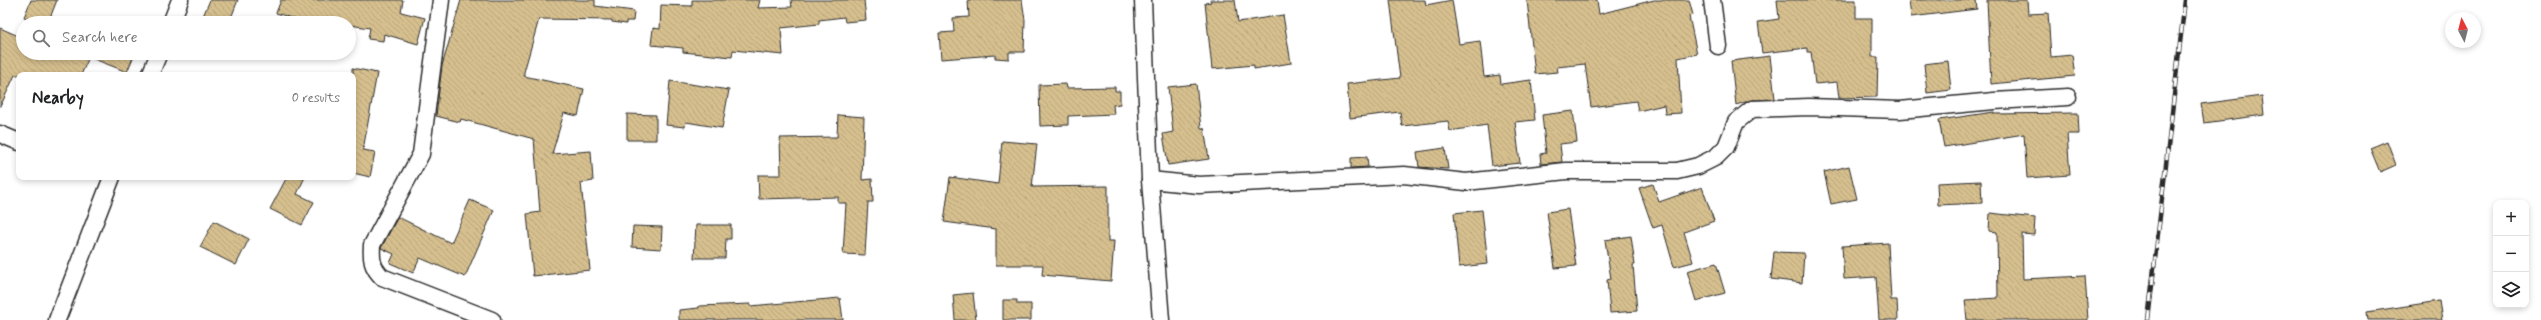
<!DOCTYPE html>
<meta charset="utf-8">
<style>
:root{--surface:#fff;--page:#f2f2f2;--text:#202124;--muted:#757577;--line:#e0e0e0}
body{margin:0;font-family:Mynerve,sans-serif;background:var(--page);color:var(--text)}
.controls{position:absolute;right:12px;bottom:12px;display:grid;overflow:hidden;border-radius:8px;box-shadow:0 2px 6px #0003}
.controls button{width:36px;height:36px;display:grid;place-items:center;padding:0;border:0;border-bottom:1px solid var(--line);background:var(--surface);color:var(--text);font:20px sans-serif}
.compass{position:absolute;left:2445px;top:12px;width:36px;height:36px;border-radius:50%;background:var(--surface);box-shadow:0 2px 6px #0003;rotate:353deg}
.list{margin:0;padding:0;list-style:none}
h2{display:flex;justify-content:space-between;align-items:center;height:52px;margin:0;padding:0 16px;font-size:17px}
h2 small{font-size:13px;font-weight:400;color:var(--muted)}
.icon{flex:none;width:22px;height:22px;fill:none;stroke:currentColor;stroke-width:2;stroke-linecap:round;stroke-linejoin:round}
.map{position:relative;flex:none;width:2541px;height:320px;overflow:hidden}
.search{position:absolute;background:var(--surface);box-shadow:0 2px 6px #0003;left:16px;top:16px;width:340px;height:44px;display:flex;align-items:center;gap:10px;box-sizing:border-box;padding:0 14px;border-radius:22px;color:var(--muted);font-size:15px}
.panel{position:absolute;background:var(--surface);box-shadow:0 2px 6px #0003;left:16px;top:72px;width:340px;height:108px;border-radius:8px}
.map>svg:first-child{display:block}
.building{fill:url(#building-back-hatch);stroke:#2b2b2b}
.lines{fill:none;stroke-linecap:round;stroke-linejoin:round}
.minor-casing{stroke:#2b2b2b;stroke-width:19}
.minor{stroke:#fff;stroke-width:16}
.rail-casing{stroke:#2b2b2b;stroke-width:4.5}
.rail{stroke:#fff;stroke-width:3;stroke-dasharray:9;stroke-linecap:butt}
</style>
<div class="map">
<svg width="2541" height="320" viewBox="0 0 2541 320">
<defs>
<pattern id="building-back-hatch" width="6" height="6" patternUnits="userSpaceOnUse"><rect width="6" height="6" fill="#d6bf8e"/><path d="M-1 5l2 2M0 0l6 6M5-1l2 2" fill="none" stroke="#b8a47b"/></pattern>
</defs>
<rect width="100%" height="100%" fill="#fff"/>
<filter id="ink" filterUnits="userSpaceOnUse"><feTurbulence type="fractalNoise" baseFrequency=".025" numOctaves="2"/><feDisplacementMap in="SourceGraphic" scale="8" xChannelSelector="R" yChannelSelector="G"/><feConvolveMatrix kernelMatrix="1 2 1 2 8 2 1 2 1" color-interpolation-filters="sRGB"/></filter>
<g filter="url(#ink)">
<g class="building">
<polygon points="31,0 57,0 48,23 39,23 24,17"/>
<polygon points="210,0 238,0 229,23 200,23"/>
<polygon points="281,0 403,0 401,12 425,18 418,44 384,34 383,41 368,39 370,28 349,25 349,23 307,23 276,13"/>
<polygon points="461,0 595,0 595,6 634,11 633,21 626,21 626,24 612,22 612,20 539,19 524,72 524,76 584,89 578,116 564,113 552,154 591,151 593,181 581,183 590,270 533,276 527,214 540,212 534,139 461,119 460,122 436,116 442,66"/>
<polygon points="692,0 760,0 758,8 792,7 791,0 864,0 866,20 845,22 844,17 819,20 819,24 781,28 783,55 733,50 732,57 683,52 683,48 651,45 653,28 660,29 661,5 692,6"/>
<polygon points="968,0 1022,0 1025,20 1024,52 1009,52 1009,59 995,58 995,55 941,59 939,33 954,32 953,18 969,17"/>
<polygon points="1210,0 1235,0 1238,22 1283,15 1291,63 1254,69 1254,65 1212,69 1205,3 1211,2"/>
<polygon points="1390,0 1425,0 1426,5 1452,0 1459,44 1480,41 1484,77 1500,75 1501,84 1531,80 1535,120 1515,122 1520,163 1492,166 1487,125 1450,131 1448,121 1402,126 1400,112 1350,118 1347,84 1400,78"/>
<polygon points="1527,0 1597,0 1599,14 1654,0 1689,0 1693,15 1689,16 1697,54 1678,58 1681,113 1665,114 1664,105 1638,111 1636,101 1591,107 1585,64 1557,67 1558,72 1535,74"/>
<polygon points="1777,0 1856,0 1856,18 1872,18 1872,57 1878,57 1877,97 1839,98 1837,82 1815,84 1811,52 1807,52 1807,48 1762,53 1758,22 1779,19"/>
<polygon points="1909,0 1976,0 1977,9 1911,17"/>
<polygon points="1987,0 2027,0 2028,14 2048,13 2051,57 2072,55 2075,76 1991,84"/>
<polygon points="0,28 23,38 23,53 135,53 127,72 89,57 81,75 15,75 0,107"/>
<polygon points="1770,56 1775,99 1752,100 1736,105 1731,61"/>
<polygon points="1948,61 1951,90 1927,93 1924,64"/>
<polygon points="353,68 377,73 363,150 375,152 370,177 353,173"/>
<polygon points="670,81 729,90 722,128 686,122 685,127 666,125"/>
<polygon points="1066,84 1067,88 1115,87 1115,91 1120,91 1120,104 1113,105 1114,114 1068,116 1068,125 1040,126 1039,85"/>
<polygon points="1196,84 1201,128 1204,128 1209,159 1168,165 1163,134 1173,132 1168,87"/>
<polygon points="2262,96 2264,115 2204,123 2201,104"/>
<polygon points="1573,111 1577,142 1560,144 1562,162 1541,164 1540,154 1546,153 1542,115"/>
<polygon points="1994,112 1994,114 2078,113 2079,134 2067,134 2070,175 2027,178 2024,134 1944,147 1939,120"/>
<polygon points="627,114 656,115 656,140 627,140"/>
<polygon points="838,115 864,117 862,180 872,179 873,202 868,202 865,255 843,254 846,203 838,203 838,197 759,199 758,175 781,175 780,138 837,137"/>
<polygon points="1002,141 1037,144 1032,187 1108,186 1108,241 1114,241 1111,281 1042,275 1043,265 996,265 996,229 944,222 950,177 998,184"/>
<polygon points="2387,141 2396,165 2380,172 2370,148"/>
<polygon points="1445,148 1448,169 1419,167 1417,152"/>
<polygon points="1367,157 1368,167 1351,168 1351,158"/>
<polygon points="1849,166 1857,199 1831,204 1824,172"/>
<polygon points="287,177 305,177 297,194 314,202 302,225 270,209"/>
<polygon points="1981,181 1982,203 1938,205 1937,183"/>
<polygon points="1653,184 1659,202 1702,187 1714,221 1684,232 1693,262 1674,267 1662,225 1653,228 1639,188"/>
<polygon points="470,200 494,210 465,277 420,258 413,273 390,263 394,254 381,248 398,217 451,243"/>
<polygon points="1568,209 1576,266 1555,268 1547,212"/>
<polygon points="1482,210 1488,264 1459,267 1454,213"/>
<polygon points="1990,213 2035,218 2034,235 2022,234 2023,279 2085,276 2088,320 1967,320 1965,300 1998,298 1997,232 1989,231"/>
<polygon points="214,221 249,239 236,265 200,247"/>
<polygon points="696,225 731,225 731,239 726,239 725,258 694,258"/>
<polygon points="633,226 662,227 661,249 632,247"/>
<polygon points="1631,236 1635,265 1633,265 1637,311 1610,313 1607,280 1611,279 1605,240"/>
<polygon points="1888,243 1891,300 1897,300 1898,320 1879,320 1876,277 1844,279 1842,246"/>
<polygon points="1774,252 1804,253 1802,283 1771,279"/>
<polygon points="1716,263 1725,293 1696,301 1687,271"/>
<polygon points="973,293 976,320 955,320 953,295"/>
<polygon points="840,298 843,320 679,320 679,310 699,308 699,306 750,304 750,306"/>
<polygon points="1003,300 1017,300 1017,304 1031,304 1031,320 1003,320"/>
<polygon points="2439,301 2442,320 2368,320 2367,312"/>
</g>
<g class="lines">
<defs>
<g id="minor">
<path d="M441,0l-20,154 -49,91c-1,15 0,22 10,32l110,43"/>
<polyline points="1143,0 1150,180 1161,320"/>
<polyline points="1712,0 1718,46"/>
<polyline points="171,23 180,0"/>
<polyline points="150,75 159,53"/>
<polyline points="0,134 19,142"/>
<polyline points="1150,180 1199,185 1404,175 1466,182 1566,171 1677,171 1698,166 1716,157 1726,147 1736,122 1752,109 1809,107 1900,110 1994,101 2068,97"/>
<polyline points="57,320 112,177"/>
</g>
</defs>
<use href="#minor" class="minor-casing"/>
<use href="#minor" class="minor"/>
<defs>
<polyline id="rail" points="2148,320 2185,0"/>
</defs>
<use href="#rail" class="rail-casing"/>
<use href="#rail" class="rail"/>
</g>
</g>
</svg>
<div class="controls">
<button>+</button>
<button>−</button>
<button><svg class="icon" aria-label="layers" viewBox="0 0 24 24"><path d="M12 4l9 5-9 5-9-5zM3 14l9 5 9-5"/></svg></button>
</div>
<svg class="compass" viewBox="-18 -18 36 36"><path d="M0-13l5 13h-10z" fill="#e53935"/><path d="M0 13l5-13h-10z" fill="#757577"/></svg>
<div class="search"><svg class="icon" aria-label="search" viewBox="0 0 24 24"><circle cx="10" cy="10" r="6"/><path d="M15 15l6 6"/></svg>Search here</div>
<section class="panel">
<h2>Nearby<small>0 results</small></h2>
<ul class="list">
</ul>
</section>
</div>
